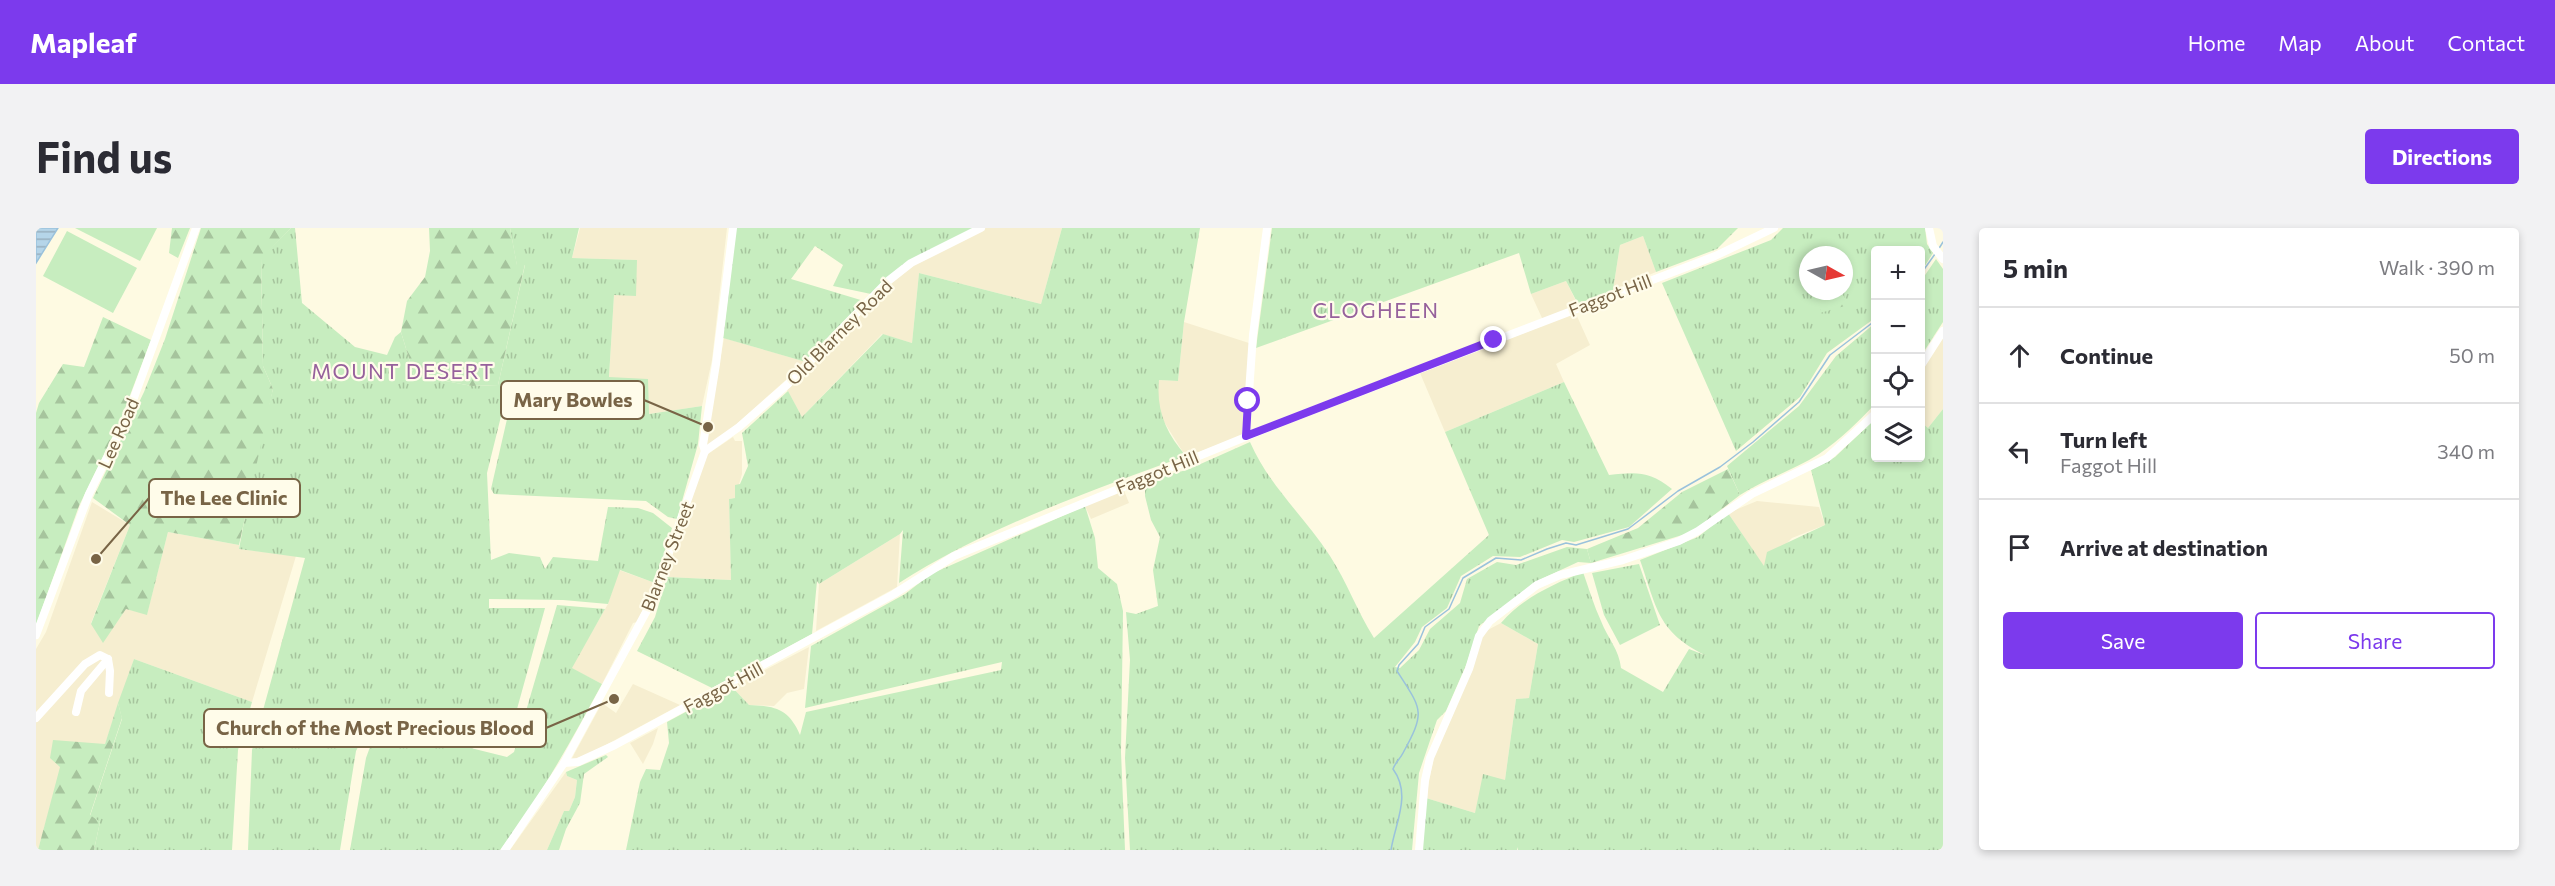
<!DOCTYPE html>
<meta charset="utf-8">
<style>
:root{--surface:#fff;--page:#f2f2f3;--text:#2b2b33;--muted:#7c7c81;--line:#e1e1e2;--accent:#7c3aed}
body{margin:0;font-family:Commissioner,sans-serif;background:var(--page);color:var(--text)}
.controls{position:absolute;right:18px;top:18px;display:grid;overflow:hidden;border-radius:6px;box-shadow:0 3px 9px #0003}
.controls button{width:54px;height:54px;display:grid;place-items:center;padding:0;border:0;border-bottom:2px solid var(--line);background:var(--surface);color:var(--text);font:30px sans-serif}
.compass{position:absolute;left:1763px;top:18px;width:54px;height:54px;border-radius:50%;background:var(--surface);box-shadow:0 3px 9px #0003;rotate:98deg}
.stop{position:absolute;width:18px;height:18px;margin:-14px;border:4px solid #7c3aed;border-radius:50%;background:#fff}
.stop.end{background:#7c3aed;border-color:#fff;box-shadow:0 2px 6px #0008}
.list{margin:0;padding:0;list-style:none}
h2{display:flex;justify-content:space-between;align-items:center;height:78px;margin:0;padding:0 24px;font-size:26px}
h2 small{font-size:20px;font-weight:400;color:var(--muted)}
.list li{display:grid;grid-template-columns:39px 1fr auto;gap:18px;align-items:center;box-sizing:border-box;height:96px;padding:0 24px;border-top:2px solid var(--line)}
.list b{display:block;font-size:22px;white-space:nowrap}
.list p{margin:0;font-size:20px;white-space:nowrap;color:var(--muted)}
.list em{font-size:20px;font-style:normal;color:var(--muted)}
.actions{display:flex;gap:12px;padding:18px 24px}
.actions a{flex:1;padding:14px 0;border:2px solid var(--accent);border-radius:6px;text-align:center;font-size:21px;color:var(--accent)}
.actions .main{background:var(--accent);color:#fff}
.icon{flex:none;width:33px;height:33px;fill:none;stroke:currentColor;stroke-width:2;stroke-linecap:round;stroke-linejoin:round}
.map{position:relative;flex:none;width:1907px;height:622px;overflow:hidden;border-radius:6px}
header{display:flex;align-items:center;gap:36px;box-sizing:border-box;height:84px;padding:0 30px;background:var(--accent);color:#fff}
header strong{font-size:28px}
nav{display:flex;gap:33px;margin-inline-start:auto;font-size:21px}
.intro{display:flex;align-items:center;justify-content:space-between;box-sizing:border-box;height:144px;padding:0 36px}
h1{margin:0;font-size:42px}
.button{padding:15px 27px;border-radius:6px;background:var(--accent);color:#fff;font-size:21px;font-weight:700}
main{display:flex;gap:36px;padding:0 36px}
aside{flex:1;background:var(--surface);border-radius:6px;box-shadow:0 3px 9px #0003}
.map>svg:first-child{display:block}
.residential{fill:#f6eed0}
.grass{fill:url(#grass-tufts);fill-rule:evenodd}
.forest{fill:url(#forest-firs)}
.pitch{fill:#c7edbf}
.water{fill:url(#water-rules);stroke:#9ac2dc;stroke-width:1.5}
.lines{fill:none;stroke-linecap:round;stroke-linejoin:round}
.stream{stroke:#9ac2dc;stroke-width:1.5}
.minor{stroke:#fff;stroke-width:8}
.route{stroke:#7c3aed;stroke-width:8}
.labels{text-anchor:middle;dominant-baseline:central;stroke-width:4.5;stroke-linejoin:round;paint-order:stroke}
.street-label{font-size:18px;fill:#786446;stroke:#fffcea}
.quarter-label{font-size:21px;letter-spacing:1.5px;fill:#96619c;stroke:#fffcea}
.leader{fill:none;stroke:#786446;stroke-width:2}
.callout-dot{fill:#786446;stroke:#fffcea;stroke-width:2}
.callout{fill:#fffcea;stroke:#786446;stroke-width:2}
.callout-label{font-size:20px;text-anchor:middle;font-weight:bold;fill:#786446}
</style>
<header>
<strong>Mapleaf</strong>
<nav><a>Home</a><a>Map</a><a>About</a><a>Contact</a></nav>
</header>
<div class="intro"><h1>Find us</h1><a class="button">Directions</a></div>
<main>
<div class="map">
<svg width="1907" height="622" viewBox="0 0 1907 622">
<defs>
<pattern id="grass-tufts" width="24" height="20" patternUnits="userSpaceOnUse" patternTransform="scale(1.5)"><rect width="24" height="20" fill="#c7edbf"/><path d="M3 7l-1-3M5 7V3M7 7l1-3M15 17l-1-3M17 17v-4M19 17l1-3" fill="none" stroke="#a6c49d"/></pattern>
<pattern id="forest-firs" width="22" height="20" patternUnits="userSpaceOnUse" patternTransform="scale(1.5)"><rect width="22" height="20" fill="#c7edbf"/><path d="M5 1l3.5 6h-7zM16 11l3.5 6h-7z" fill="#a6c49d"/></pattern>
<pattern id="water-rules" width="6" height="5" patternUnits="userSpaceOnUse" patternTransform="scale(1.5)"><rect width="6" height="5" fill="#b5d5e9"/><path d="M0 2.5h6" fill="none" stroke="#98b0bf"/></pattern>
</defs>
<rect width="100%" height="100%" fill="#fefae2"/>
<g class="residential">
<polygon points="544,0 691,0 676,132 666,178 613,186 573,150 578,67 601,32 536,30"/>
<polygon points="949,0 1026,0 1005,76 883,45 876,115 846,106 766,189 751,162 800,114 839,69 878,37"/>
<polygon points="1607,8 1620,44 1577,62 1584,17"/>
<polygon points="1530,53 1545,83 1540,86 1554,117 1520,136 1528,154 1409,204 1384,145 1506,98 1506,90 1495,66"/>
<polygon points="1148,94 1216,116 1210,206 1150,229 1125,189 1121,170 1123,152 1142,153"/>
<polygon points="688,110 770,134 675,219 671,217 670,212"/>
<polygon points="1907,110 1907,181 1892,200 1885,194 1884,142"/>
<polygon points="697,209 699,213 706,213 706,246 699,270 693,271 695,352 631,349 643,303 669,228"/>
<polygon points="1087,260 1093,275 1055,291 1049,278"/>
<polygon points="1721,273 1783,279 1789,297 1756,310 1728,339 1692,285"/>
<polygon points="56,274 94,297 55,395 67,414 90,381 111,386 132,304 203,317 203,321 260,328 216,474 98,431 69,516 25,539 2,622 0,622 0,421 10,404"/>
<polygon points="864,306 861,359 780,403 783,356"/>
<polygon points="583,342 619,355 601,394 597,395 566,456 535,440 572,376"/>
<polygon points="1465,395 1502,416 1493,470 1480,471 1469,552 1439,585 1390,570 1400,517 1429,455 1448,404"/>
<polygon points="773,419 768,461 751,465 738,478 713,477 696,459"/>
<polygon points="597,456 644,477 553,526 535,532 566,475 580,485"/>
<polygon points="622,500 617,516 607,536 594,515"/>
<polygon points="530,544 531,548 541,552 539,569 533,583 528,583 511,622 474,622"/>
</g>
<g class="grass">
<polygon points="255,0 259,0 266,75 319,119 351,127 359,109 365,104 378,147 436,158 462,157 489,37 481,38 474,0 543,0 536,30 601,32 600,68 578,67 573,149 612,151 613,186 666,178 662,216 641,291 632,289 610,273 458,266 455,261 479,156 473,156 451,245 455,332 473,325 504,329 509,341 517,329 562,333 572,279 602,280 617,285 636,300 619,355 584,342 572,376 527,372 453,371 453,380 509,380 471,517 340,484 320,523 304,622 212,622 216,522 269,330 203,321 221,224 237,161 227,138 225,30"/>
<polygon points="700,0 940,0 877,31 835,66 797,58 807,37 779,18 755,51 828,73 770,134 687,110"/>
<path d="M1026,0h138l-16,94 -6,59 -19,-1c-3,30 7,53 27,76 -96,35 -201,72 -287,127l4,-53 -3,4 -81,50 -2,-3 -5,53 -100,54 -75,-37 18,-34 12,-40 64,3 -2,-81 6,-1v-13l5,-1 8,-18 -6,-33 46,-42 14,26 81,-83 29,9 7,-70 122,31z"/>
<polygon points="1236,0 1702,0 1681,21 1620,44 1607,8 1584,17 1577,62 1542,76 1530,53 1495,66 1483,25 1220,120"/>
<path d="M1747,0h142l2,16 6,9 -12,19 -1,-22h-44l-1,68 -48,35 -27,44 -64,54 -74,-168 109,-43zM1772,27h36v36h-3l6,14 -26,-12 4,-2h-17z"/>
<polygon points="1900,31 1907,41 1907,94 1885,128 1885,53"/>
<path d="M1839,95v81c-17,18 -35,36 -56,50 -25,16 -54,25 -79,41l-13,-29 72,-60 37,-50z"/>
<path d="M1528,154l45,93c28,-3 40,-4 63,14l-43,38 -55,15 -12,-2 -42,17 -27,-1 -32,20 -14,32 -25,19 -7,15 -20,25 5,1 19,-18 11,-21 30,-26 7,-24 30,-17 19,3 51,-18 20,2 4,14 -13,-1 -43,20 -56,44 -12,37 -21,48 -9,9 -18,53 -7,77h-282l-5,-92 5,-98 -4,-48 10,2 22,-8 -5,-36 7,-33 -9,-17 -6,-24v-16l42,-10 63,-28c19,44 55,75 80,114 17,26 27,55 44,82l115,-103 -44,-103z"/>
<path d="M1907,181v441h-425v-3l-1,3h-95l4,-52 49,15 8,-39 22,6 11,-81 13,-1 9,-54 -37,-21c23,-26 51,-38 82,-51 6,17 11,34 18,49 7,18 18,28 20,47l42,24 26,-43 18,7c-50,-24 -50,-48 -67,-96l58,-23 30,-24 36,53 3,-14 58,-27 -14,-55 24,-13 40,-38 1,39h44l1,-36 7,6z"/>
<path d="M1049,278l10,32 3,30 19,16 6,27 -2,141 4,98h-499l14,-68 6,-13 14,1 9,-27 -2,-21 65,-35 17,18c26,1 40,4 51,30l6,-23 195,-42 1,-8 -197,46 6,-62 94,-52 26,-20z"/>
<polygon points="1603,336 1624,397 1584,417 1568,387 1556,345"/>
<path d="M521,377l48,4 -33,59 30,16c-31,57 -62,114 -102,166h-150l16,-92 12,-33 129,32 7,-5z"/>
<polygon points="98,431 216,474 202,522 196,622 58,622 64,594 54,588 86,491 82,475"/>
<polygon points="570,527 572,529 548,546 544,575 530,601 523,622 511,622 528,583 533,583 539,569 541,552 531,548 530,544"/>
</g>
<g class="forest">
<polygon points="136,0 154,0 142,30 133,25"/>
<polygon points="165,0 255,0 225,31 227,138 237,161 203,317 132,304 111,387 90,381 67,415 55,396 94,297 57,270 108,164 129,111"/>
<polygon points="393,0 474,0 481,37 489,36 462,157 436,158 378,147 365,104 371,73 389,49 394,23"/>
<polygon points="1789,63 1805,63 1812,77 1784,85 1785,65"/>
<polygon points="67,89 115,112 85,191 43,278 0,397 0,185 3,175 27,136 48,139"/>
<polygon points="1692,241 1704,267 1656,304 1555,335 1551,321 1602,300 1646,264"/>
<polygon points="82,475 86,490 54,587 64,594 58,622 2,622 24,539 14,530 17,512 69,516"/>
</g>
<g class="pitch">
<polygon points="39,0 121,0 104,33"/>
<polygon points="31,3 101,40 77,85 7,48"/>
</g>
<polygon class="water" points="0,0 22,0 0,35"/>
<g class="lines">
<g class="stream">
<polyline points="1902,22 1907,14"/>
<polyline points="1884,47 1899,26"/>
<path d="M1355,622c4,-27 21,-55 2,-81 2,-6 7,-10 10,-16 23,-42 19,-43 -6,-82l2,-6 19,-21 7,-17 24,-18 14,-31 33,-20 25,2 26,-11 19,-6 10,2 52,-16 50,-38 42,-24 33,-25 46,-40 31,-47 46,-35"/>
</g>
<g class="minor">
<polyline points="1893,0 1897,18 1907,31"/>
<polyline points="1884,139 1907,103"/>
<polyline points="1210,208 1217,107 1231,0"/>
<polyline points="669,223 703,199 752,156 852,53 875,35 945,0"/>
<polyline points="0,407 53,266 91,189 160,0"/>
<polyline points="72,431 74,443 73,465"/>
<polyline points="0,490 49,436 64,427 72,431 45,463 40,484"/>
<polyline points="528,535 542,534 579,517 858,366 918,328 1249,193 1679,28 1738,0"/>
<polyline points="469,622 528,535 615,375 669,223 667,217 680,136 697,0"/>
<polyline points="1383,622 1389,552 1394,530 1433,441 1443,408 1454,393 1501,357 1524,347 1587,332 1643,313 1662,303 1716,266 1791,230 1840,185"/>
</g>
</g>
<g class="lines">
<polyline class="route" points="1212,173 1210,208 1458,112"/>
</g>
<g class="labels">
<g class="street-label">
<text transform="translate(1574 67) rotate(-21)">Faggot Hill</text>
<text transform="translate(803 104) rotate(-45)">Old Blarney Road</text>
<text transform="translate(82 205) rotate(-66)">Lee Road</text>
<text transform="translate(1121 244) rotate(-22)">Faggot Hill</text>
<text transform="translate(631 328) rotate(-69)">Blarney Street</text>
<text transform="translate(687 459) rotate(-28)">Faggot Hill</text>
</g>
<g class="quarter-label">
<text x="1340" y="81">CLOGHEEN</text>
<text x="367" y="142">MOUNT DESERT</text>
</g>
</g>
<path class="leader" d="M672 199L608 172M60 331L113 270M578 471L510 500"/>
<g class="callout-dot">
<circle cx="672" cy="199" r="6"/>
<circle cx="60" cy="331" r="6"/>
<circle cx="578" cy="471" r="6"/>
</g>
<g class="callout">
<rect x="465" y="153" width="143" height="38" rx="6"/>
<rect x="113" y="251" width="151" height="38" rx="6"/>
<rect x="168" y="481" width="342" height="38" rx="6"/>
</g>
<g class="callout-label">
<text x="537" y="179">Mary Bowles</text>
<text x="188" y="277">The Lee Clinic</text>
<text x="339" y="507">Church of the Most Precious Blood</text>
</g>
</svg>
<div class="controls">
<button>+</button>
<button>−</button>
<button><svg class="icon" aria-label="locate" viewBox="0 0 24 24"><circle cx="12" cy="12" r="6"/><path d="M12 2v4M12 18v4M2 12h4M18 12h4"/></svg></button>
<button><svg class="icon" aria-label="layers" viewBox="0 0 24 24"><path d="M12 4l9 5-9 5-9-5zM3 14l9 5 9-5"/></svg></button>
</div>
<svg class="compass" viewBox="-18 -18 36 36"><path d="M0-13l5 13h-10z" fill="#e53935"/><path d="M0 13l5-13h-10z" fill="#7c7c81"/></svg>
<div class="stop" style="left:1212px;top:173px"></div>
<div class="stop end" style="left:1458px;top:112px"></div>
</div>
<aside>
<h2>5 min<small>Walk · 390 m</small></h2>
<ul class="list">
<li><svg class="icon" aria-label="ahead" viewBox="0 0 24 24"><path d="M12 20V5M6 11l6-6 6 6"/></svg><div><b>Continue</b></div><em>50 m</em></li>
<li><svg class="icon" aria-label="left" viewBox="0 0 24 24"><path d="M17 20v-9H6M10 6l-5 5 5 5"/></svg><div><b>Turn left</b><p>Faggot Hill</p></div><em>340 m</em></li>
<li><svg class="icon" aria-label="arrive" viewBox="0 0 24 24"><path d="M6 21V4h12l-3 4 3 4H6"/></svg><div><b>Arrive at destination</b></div></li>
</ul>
<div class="actions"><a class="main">Save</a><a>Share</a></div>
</aside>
</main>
